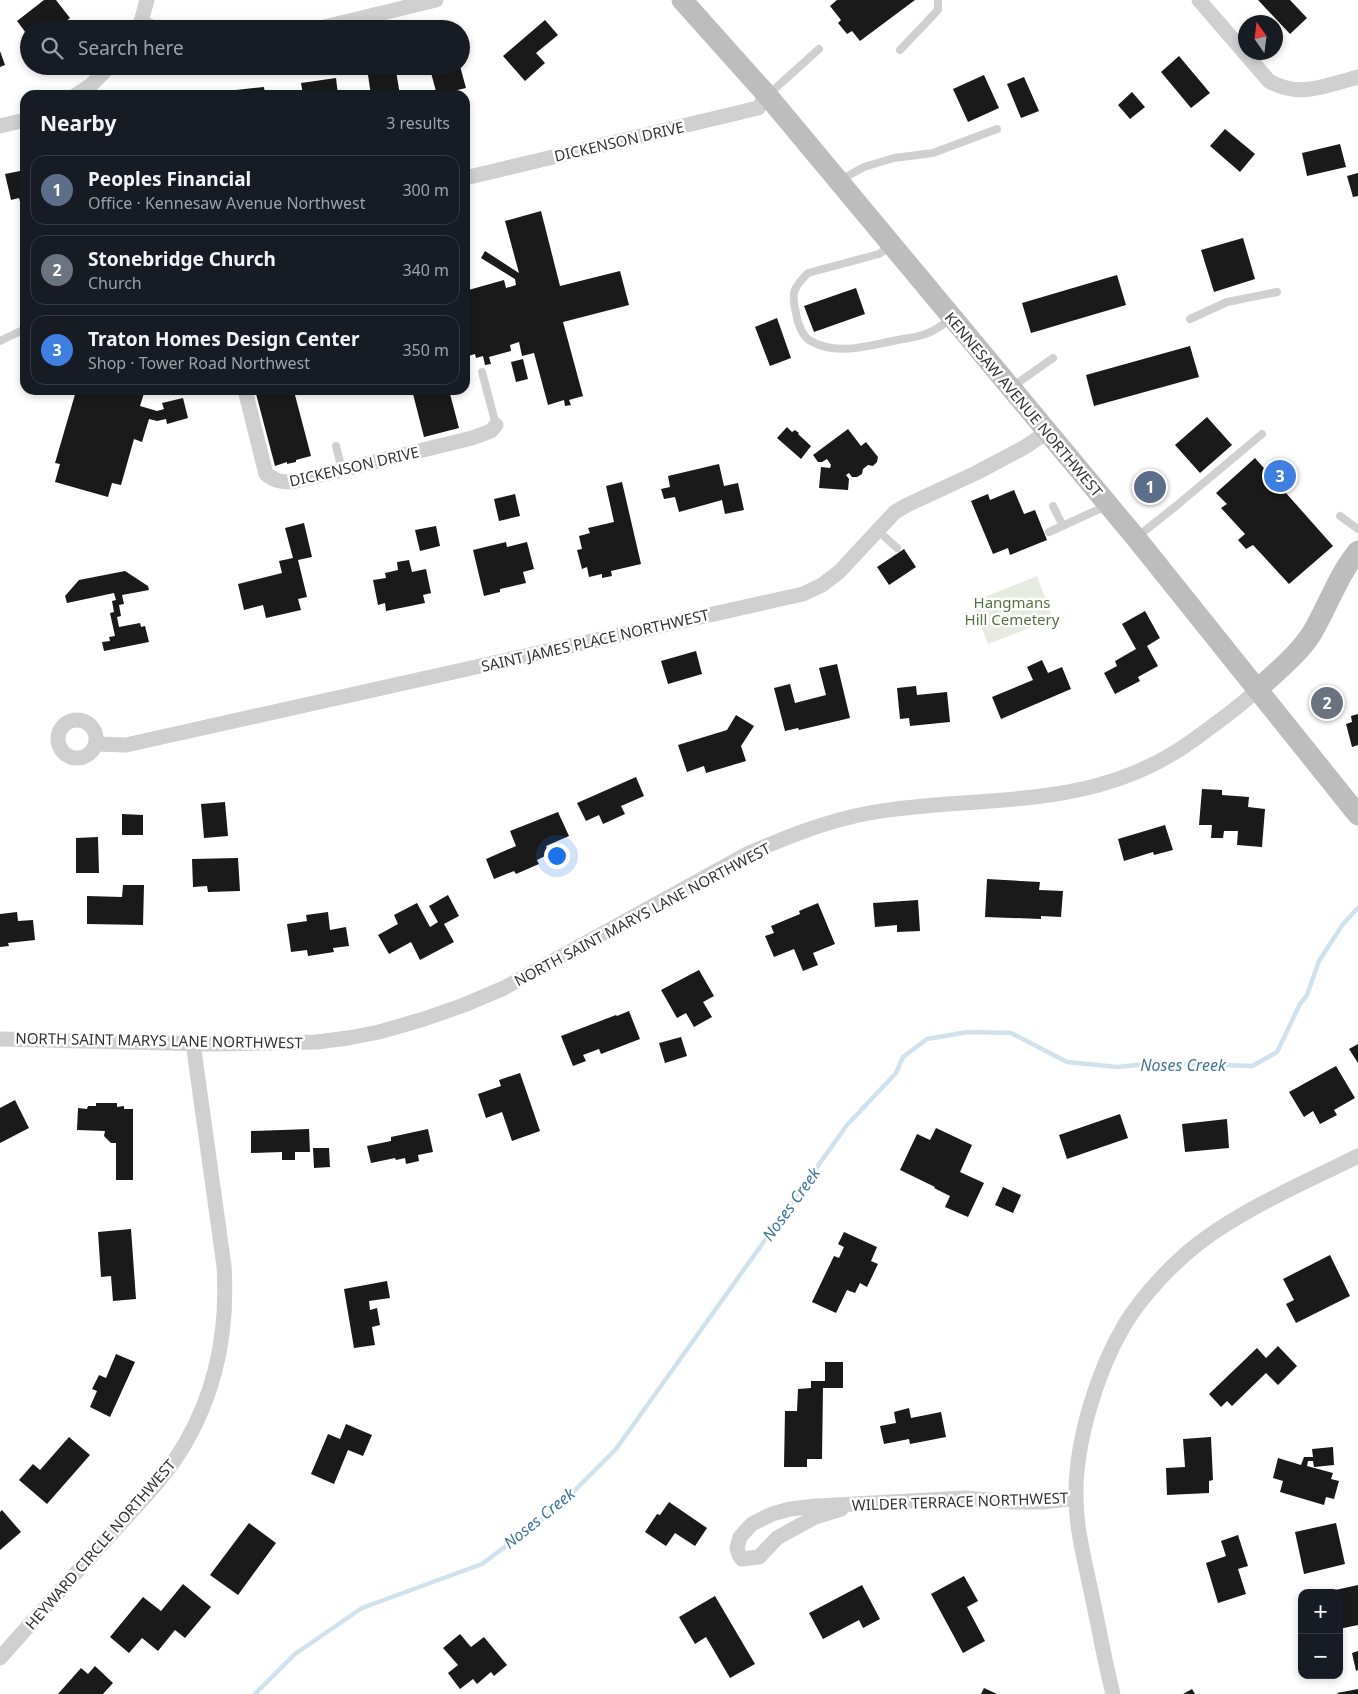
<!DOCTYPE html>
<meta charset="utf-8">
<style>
:root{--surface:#171b24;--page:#20242c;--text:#f1f3f6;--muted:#9ea1a6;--line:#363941;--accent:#e63946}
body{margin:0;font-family:"Noto Sans",sans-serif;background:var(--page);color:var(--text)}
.controls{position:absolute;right:15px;bottom:15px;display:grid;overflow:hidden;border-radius:10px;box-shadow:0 2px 8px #0003}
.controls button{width:45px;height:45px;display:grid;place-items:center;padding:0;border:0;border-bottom:1px solid var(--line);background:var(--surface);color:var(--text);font:25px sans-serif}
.compass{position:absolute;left:1238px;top:15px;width:45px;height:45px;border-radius:50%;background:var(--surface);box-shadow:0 2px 8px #0003;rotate:346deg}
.you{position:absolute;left:556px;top:855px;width:18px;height:18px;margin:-12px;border:4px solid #fff;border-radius:50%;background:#1a73e8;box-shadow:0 0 0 8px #1a73e833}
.badge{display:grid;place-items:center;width:32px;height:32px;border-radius:50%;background:var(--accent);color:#fff;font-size:16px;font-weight:700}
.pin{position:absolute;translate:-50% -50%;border:2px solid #fff;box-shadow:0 1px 5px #0006}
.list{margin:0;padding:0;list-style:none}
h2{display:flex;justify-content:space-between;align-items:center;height:65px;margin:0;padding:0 20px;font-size:21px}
h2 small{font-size:16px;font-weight:400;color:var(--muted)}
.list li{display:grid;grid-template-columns:32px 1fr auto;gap:15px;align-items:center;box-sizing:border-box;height:70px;margin:0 10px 10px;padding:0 10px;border:1px solid var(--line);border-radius:15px}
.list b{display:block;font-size:19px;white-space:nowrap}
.list p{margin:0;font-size:16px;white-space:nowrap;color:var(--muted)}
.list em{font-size:16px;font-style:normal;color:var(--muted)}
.icon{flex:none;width:28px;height:28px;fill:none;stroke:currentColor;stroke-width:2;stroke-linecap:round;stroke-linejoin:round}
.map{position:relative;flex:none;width:1358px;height:1694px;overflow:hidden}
.search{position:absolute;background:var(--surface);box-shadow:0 2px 8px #0003;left:20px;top:20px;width:450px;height:55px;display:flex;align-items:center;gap:12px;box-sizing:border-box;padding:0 18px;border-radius:28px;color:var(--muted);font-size:19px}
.panel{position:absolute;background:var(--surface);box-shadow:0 2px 8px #0003;left:20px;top:90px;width:450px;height:305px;border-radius:15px}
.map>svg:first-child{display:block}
.green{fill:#e6ecdf}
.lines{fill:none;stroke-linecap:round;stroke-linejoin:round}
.stream{stroke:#cfe2ee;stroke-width:4.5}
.building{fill:#1a1a1a}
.lane{stroke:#d0d0d0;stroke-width:8}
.street{stroke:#d0d0d0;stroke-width:15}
.secondary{stroke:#bdbdbd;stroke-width:21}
.labels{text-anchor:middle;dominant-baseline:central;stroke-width:5;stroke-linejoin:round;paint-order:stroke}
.street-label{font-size:15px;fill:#333;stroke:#fff}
.park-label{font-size:15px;fill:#56703f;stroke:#fff}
.water-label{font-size:16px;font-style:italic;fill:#3f7597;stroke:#fff}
</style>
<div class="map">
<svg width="1358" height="1694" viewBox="0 0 1358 1694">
<rect width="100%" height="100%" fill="#fff"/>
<polygon class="green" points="1037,576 1053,619 988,644 972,602"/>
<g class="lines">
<polyline class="stream" points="255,1694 295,1654 362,1608 482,1564 558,1507 616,1449 847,1125 896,1073 903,1057 927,1039 968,1032 1011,1033 1067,1062 1117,1067 1157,1063 1252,1066 1277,1052 1300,1004 1307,995 1319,961 1343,924 1358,908"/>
</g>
<g class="building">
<polygon points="44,0 56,0 70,18 56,29 29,29 29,37 17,21"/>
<polygon points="837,0 915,0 860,41 852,31 847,34 838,23 841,20 830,6"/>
<polygon points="1258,0 1290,0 1307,18 1290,34"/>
<polygon points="545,20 558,35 536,53 545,63 525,81 503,56"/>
<polygon points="0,51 5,65 0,67"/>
<polygon points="1179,56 1210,93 1191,108 1161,72"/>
<polygon points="438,66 460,66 466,88 437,95 430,69"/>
<polygon points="396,71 400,95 371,95 368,75"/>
<polygon points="984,75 999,108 968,122 953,89"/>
<polygon points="1024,77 1039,111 1021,118 1007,84"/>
<polygon points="336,78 338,95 303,95 301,83"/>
<polygon points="264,87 265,95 218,95 218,92"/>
<polygon points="1132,92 1145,107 1130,119 1118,105"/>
<polygon points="1225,129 1255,154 1240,172 1210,146"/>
<polygon points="1340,144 1346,167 1307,176 1302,153"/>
<polygon points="25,170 25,204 21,205 19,198 11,200 5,174"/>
<polygon points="1358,173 1358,196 1353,197 1347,176"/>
<polygon points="541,211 560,286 620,271 629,305 563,322 583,396 569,400 571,405 565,406 564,400 548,405 534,353 522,356 519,342 510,345 511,351 489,357 491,364 485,365 483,356 476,358 475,354 465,357 465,291 504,280 506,288 516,285 515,279 481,258 485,251 519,273 505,221"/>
<polygon points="1243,238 1255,279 1214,292 1201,250"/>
<polygon points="1117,275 1126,305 1031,333 1022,303"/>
<polygon points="856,288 865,314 814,332 804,306"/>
<polygon points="777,318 791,358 770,366 755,327"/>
<polygon points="1190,346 1199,377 1094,406 1086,375"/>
<polygon points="523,359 528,379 516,382 511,362"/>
<polygon points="78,390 145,390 140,406 157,411 164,409 162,403 183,398 188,418 167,424 166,419 157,421 149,419 142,442 134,439 121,485 112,483 108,497 55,482 60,464 55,463 76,391"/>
<polygon points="255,390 311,390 295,395 311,456 296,460 296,462 287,464 287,462 275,466"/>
<polygon points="412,390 449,390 459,428 424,437"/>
<polygon points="1207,417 1232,445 1200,473 1175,445"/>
<polygon points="787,427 792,432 795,430 799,433 798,434 811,446 801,459 777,438"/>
<polygon points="848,429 861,446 866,442 878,457 877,462 873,466 868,465 863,469 862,474 857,477 852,477 849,473 846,475 849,479 848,490 819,488 821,467 830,468 831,465 827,459 822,462 818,462 813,455"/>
<polygon points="1255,458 1333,546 1289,584 1253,545 1246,549 1238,540 1245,534 1221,508 1227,504 1216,493"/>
<polygon points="719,464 724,486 738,483 744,510 725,514 722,500 679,512 675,497 664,499 661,489 670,487 668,476"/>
<polygon points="622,482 641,564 611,571 612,576 602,578 602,574 589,577 587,567 582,569 577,550 582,549 579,536 590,533 588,528 614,522 606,486"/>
<polygon points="1014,490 1024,514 1035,510 1047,540 1010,555 1008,548 993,554 971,501 988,494 990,500"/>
<polygon points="515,494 520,516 499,521 494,499"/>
<polygon points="304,523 312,557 298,560 307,597 298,599 301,610 266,618 263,605 244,610 238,584 282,573 279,561 293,558 285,528"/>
<polygon points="436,526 440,546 420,551 415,530"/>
<polygon points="506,542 507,547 527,542 534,569 523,572 526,583 500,589 500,592 484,596 473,550"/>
<polygon points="904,549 916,567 889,585 877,567"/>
<polygon points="409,560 412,572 426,569 431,593 423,595 425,603 386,611 385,603 378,605 373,580 386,578 385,573 398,570 397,562"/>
<polygon points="125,571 148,586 149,590 122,595 124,604 119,605 121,616 117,617 119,627 140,623 141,627 145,626 149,642 104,651 102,642 110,641 109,637 115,636 110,613 114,612 112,601 116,600 114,593 67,603 65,596 79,580"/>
<polygon points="1145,611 1160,638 1147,646 1158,666 1138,677 1140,681 1115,694 1104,673 1117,666 1115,661 1136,649 1122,624"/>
<polygon points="696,651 702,674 668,684 661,661"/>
<polygon points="1042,660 1048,673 1062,667 1071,689 1001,719 992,697 1033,680 1027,667"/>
<polygon points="837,664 850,718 799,730 798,728 785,731 774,688 790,684 795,703 826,695 819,668"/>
<polygon points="916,686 917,695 947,692 950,722 910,726 909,718 900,719 897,688"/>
<polygon points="1358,714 1358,745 1352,747 1346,724 1352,722 1351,716"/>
<polygon points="736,715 754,726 741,746 746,761 706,773 704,766 687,772 678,745 727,730"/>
<polygon points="636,777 644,796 621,806 625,814 603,824 599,815 586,821 577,803"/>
<polygon points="1202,789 1222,790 1222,795 1249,797 1248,807 1265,809 1262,847 1237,845 1238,831 1224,831 1223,838 1211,838 1212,825 1199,825"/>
<polygon points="225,802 228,836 204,838 201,804"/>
<polygon points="558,812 569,836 546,846 549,854 537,860 539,864 516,874 514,871 494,879 486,859 516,846 510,831"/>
<polygon points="122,814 143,815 143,835 122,835"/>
<polygon points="1165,825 1173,850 1154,855 1153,852 1124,861 1118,839"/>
<polygon points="98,837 99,873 76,873 76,838"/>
<polygon points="238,858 240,891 208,892 207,886 193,887 192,859"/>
<polygon points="987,879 1040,882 1039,890 1063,891 1061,917 1041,916 1041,919 985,917"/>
<polygon points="123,885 144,885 143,925 87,924 87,896 122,897"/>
<polygon points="448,895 459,916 444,924 454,942 420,960 411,942 389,954 378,935 398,924 394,915 417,903 430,927 438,922 429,906"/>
<polygon points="918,900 920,931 897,932 897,925 875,927 873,903"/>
<polygon points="818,903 835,944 813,953 818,965 803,971 794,949 774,957 765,936 774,933 771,926 800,914 799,911"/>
<polygon points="17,912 18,921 33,920 35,940 8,943 9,946 0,947 0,914"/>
<polygon points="328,912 330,930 346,927 349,946 333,948 334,952 308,956 307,950 291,952 287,924 307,921 306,915"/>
<polygon points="699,970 714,996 703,1002 712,1017 694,1027 686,1013 677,1018 661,990"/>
<polygon points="629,1011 640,1039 601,1054 599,1049 583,1055 586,1061 573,1066 561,1036 616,1015 617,1016"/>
<polygon points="681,1037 687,1056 665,1063 659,1043"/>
<polygon points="1358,1044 1358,1063 1349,1049"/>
<polygon points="1336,1066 1355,1098 1334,1110 1337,1115 1320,1124 1313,1111 1304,1117 1289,1092"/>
<polygon points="520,1073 540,1131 512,1141 502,1112 486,1118 478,1094 501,1086 499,1080"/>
<polygon points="15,1100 29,1128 0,1143 0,1108"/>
<polygon points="96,1103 117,1103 117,1107 124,1106 124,1109 133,1109 133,1180 116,1180 116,1143 111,1143 104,1136 105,1131 77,1130 78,1108 87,1109 88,1106 96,1106"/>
<polygon points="1120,1114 1128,1138 1067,1159 1059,1135"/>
<polygon points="1227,1119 1229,1148 1185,1152 1182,1124"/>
<polygon points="936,1128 972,1145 960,1172 984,1183 968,1217 945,1207 950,1196 934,1188 935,1187 900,1170 917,1134 930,1140"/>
<polygon points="309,1129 310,1152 295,1152 295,1160 282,1160 282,1152 251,1153 251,1131"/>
<polygon points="428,1129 433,1152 418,1155 419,1161 406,1164 405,1158 396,1160 395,1158 371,1163 367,1146 391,1141 391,1137"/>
<polygon points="313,1148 329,1148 330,1167 314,1168"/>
<polygon points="1003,1187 1021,1195 1013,1213 995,1205"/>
<polygon points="131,1229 136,1299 113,1301 111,1276 101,1277 98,1232"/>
<polygon points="844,1232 877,1247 871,1261 878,1264 867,1287 860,1283 855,1293 847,1290 836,1313 812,1302 834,1256 839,1258 844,1247 838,1244"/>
<polygon points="1330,1255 1350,1296 1296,1323 1286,1304 1294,1300 1283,1279"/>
<polygon points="387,1281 390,1298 369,1301 370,1310 377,1308 380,1325 372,1327 375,1345 354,1348 344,1289"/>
<polygon points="1278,1346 1297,1366 1278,1385 1266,1373 1232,1406 1227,1401 1221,1407 1209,1394 1257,1348 1266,1358"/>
<polygon points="116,1354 135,1362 110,1417 90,1407 97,1391 92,1389 99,1375 106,1378"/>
<polygon points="825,1362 843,1362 843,1388 823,1388 822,1459 807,1459 807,1467 784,1467 785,1411 797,1411 798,1389 811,1388 811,1381 825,1381"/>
<polygon points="909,1408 911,1418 941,1412 946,1437 910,1444 909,1439 884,1444 880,1426 896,1423 894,1412"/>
<polygon points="346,1424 372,1435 363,1456 348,1450 334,1484 311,1474 328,1434 340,1439"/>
<polygon points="69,1437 90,1455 47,1504 19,1480 33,1464 40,1470"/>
<polygon points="1211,1437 1213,1480 1209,1481 1209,1493 1167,1495 1166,1468 1185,1467 1183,1439"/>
<polygon points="1333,1447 1334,1465 1314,1467 1313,1461 1308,1461 1307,1466 1333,1473 1331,1479 1339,1481 1334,1499 1326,1497 1324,1505 1280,1492 1283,1481 1273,1478 1278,1458 1301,1465 1304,1457 1313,1457 1312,1449"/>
<polygon points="669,1502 707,1528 695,1546 675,1533 666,1546 645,1532 657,1514 660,1515"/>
<polygon points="2,1510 21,1532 0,1550 0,1512"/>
<polygon points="249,1523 276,1543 238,1595 210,1575"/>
<polygon points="1336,1523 1345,1564 1304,1574 1295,1532"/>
<polygon points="1238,1535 1248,1566 1238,1569 1246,1594 1218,1603 1206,1563 1226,1556 1221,1541"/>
<polygon points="964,1576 978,1601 967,1607 985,1641 963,1653 931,1594"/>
<polygon points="183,1584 211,1607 185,1638 175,1630 158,1651 142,1638 129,1653 110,1637 143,1597 161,1611"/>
<polygon points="862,1585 880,1619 863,1628 859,1620 823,1639 809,1613"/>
<polygon points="1358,1585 1358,1625 1339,1629 1339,1593 1326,1592"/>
<polygon points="715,1596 755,1664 730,1678 706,1637 695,1644 679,1617"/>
<polygon points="460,1634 471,1647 484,1637 507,1665 494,1676 491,1672 477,1684 473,1679 460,1689 448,1673 458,1665 443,1648"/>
<polygon points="1358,1651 1358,1670 1356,1671 1352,1653"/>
<polygon points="95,1666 113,1683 103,1694 58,1694 81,1668 88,1674"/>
<polygon points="984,1688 997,1694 981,1694"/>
<polygon points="1192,1689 1195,1694 1183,1694"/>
<polygon points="1358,1689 1358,1694 1338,1694 1337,1693"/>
</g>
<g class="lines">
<g class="lane">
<polyline points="900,50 938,10 938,0"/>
<polyline points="769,94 819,49"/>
<polyline points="840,180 864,167 894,158 933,153 997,129"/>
<path d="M891,246l-12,8 -71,19c-15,15 -17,20 -12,40 1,9 6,22 13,27 28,17 61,5 89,0 10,-2 22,-3 30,-7 8,-3 16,-9 23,-14"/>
<polyline points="1190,319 1227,302 1277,292"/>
<polyline points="0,341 25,329"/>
<polyline points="482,372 496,425"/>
<polyline points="1012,387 1053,358"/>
<polyline points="336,446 342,470"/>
<polyline points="1053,506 1063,526"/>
<polyline points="1340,516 1358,529"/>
<polyline points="877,530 897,548"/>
<polyline points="1049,532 1106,506"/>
<polyline points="1138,536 1176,506 1262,434"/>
</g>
<g class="street">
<path d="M1199,0l70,81c30,18 58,4 89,-4"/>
<polyline points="141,22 156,29"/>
<polyline points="137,29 141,22 147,0"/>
<polyline points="316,29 436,0"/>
<polyline points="76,95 91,85 110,66"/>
<polyline points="0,126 25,120"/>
<polyline points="465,178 758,108 767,95"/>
<path d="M245,390l21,84c9,7 15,8 26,8l180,-44 19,-7 5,-6"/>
<circle cx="77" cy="739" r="19"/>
<polyline points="96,744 126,745 803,594 822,585 839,572 895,512 907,505 976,473 1025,447 1047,432"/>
<path d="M0,1039l209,5 108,-2 31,-4 31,-6 45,-13 40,-14 40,-17 243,-134c40,-17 79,-33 122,-41 59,-11 120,-9 180,-18 44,-6 90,-20 128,-44 12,-7 23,-16 34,-24 16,-12 33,-24 47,-38"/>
<polyline points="844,1505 841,1509 815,1517 795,1528 777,1538 759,1557 742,1559 739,1555 737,1548 740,1537 752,1524 772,1514 790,1509 816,1506 965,1498 1013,1502 1043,1502 1076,1498"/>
<path d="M0,1658c35,-39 69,-78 104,-116 28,-32 61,-63 82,-100 31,-54 42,-114 38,-176l-31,-223"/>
<path d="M1113,1694c-9,-35 -15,-72 -23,-107 -6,-30 -14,-59 -14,-90 -1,-54 21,-126 49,-173 18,-29 47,-60 74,-81 48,-36 105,-60 159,-87"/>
</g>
<g class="secondary">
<polyline points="682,0 767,95 1136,538 1358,815"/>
<path d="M1258,689c19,-18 40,-34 54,-56 16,-27 26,-58 46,-82"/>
</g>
</g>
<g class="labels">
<g class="street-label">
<text transform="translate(619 141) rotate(-13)">DICKENSON DRIVE</text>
<text transform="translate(1024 404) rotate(50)">KENNESAW AVENUE NORTHWEST</text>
<text transform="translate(354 466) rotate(-13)">DICKENSON DRIVE</text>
<text transform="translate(595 640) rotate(-13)">SAINT JAMES PLACE NORTHWEST</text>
<text transform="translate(642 914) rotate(-28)">NORTH SAINT MARYS LANE NORTHWEST</text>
<text transform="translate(159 1040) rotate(1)">NORTH SAINT MARYS LANE NORTHWEST</text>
<text transform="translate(960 1501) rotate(-2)">WILDER TERRACE NORTHWEST</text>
<text transform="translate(100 1544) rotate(-49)">HEYWARD CIRCLE NORTHWEST</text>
</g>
<g class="park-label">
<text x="1012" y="602">Hangmans<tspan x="1012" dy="17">Hill Cemetery</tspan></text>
</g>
<g class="water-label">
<text x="1183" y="1065">Noses Creek</text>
<text transform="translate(791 1204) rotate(-54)">Noses Creek</text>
<text transform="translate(539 1518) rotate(-39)">Noses Creek</text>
</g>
</g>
</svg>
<div class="controls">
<button>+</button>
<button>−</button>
</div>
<svg class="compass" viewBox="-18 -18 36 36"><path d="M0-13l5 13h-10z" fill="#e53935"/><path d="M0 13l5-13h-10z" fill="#9ea1a6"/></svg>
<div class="you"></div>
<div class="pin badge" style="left:1150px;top:487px;background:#5c6f8a">1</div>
<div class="pin badge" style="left:1327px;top:703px;background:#6b7280">2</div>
<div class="pin badge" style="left:1280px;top:476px;background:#3f7fe0">3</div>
<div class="search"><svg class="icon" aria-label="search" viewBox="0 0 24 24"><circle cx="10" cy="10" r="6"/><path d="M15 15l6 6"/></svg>Search here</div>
<section class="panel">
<h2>Nearby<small>3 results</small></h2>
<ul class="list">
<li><span class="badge" style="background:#5c6f8a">1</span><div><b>Peoples Financial</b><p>Office · Kennesaw Avenue Northwest</p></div><em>300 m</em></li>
<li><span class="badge" style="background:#6b7280">2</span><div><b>Stonebridge Church</b><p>Church</p></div><em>340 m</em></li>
<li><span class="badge" style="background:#3f7fe0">3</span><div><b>Traton Homes Design Center</b><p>Shop · Tower Road Northwest</p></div><em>350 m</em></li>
</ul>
</section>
</div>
